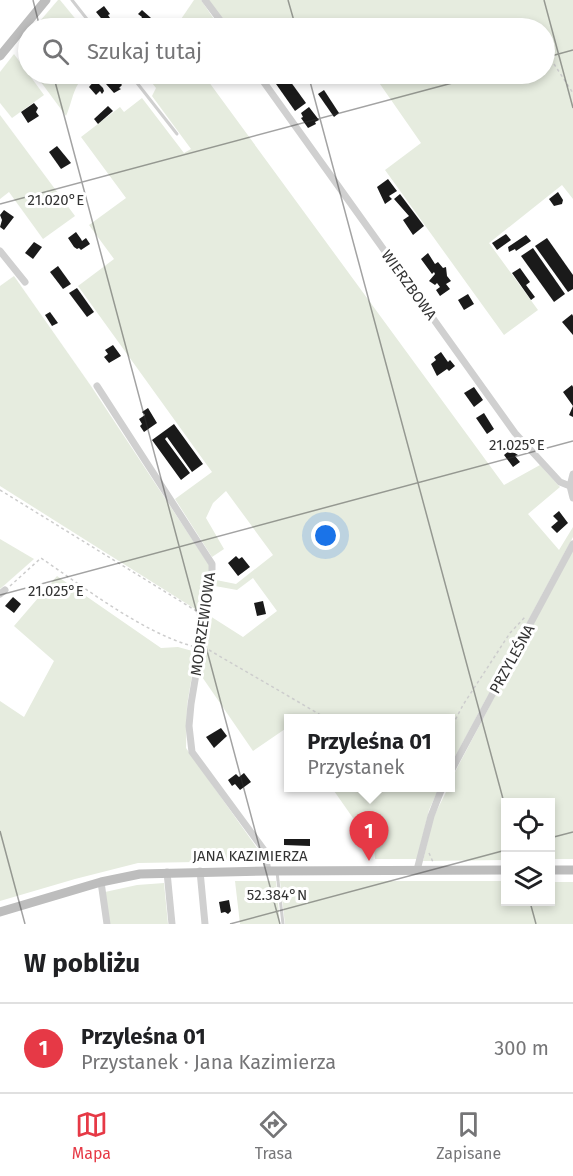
<!DOCTYPE html>
<html lang="pl">
<meta charset="utf-8">
<style>
:root{--surface:#fff;--page:#f6f6f6;--text:#202124;--muted:#757577;--line:#e0e0e0;--accent:#e63946}
body{margin:0;font-family:"Fira Sans",sans-serif;background:var(--page);color:var(--text)}
.controls{position:absolute;right:18px;bottom:18px;display:grid;overflow:hidden;border-radius:0px;box-shadow:0 3px 9px #0003}
.controls button{width:54px;height:54px;display:grid;place-items:center;padding:0;border:0;border-bottom:2px solid var(--line);background:var(--surface);color:var(--text);font:30px sans-serif}
.you{position:absolute;left:326px;top:536px;width:21px;height:21px;margin:-15px;border:4px solid #fff;border-radius:50%;background:#1a73e8;box-shadow:0 0 0 9px #1a73e833}
.badge{display:grid;place-items:center;width:39px;height:39px;border-radius:50%;background:var(--accent);color:#fff;font-size:20px;font-weight:700}
.pin{position:absolute;translate:-50% -50px;filter:drop-shadow(0 2px 3px #0008)}
.pin::after{content:'';position:absolute;top:32px;width:21px;height:18px;background:inherit;clip-path:polygon(0 0,100% 0,50% 100%)}
.popup{position:absolute;left:284px;top:714px;width:171px;height:78px;box-sizing:border-box;display:grid;place-content:center;border-radius:0px;background:var(--surface);filter:drop-shadow(0 2px 4px #0005);font-size:20px;white-space:nowrap;color:var(--muted)}
.popup b{font-size:22px;color:var(--text)}
.popup::after{content:'';position:absolute;left:50%;top:100%;margin-left:-12px;border:12px solid transparent;border-top-color:var(--surface)}
.list{margin:0;padding:0;list-style:none}
h2{display:flex;justify-content:space-between;align-items:center;height:78px;margin:0;padding:0 24px;font-size:26px}
h2 small{font-size:20px;font-weight:400;color:var(--muted)}
.list li{display:grid;grid-template-columns:39px 1fr auto;gap:18px;align-items:center;box-sizing:border-box;height:90px;padding:0 24px;border-top:2px solid var(--line)}
.list b{display:block;font-size:22px;white-space:nowrap}
.list p{margin:0;font-size:20px;white-space:nowrap;color:var(--muted)}
.list em{font-size:20px;font-style:normal;color:var(--muted)}
.icon{flex:none;width:33px;height:33px;fill:none;stroke:currentColor;stroke-width:2;stroke-linecap:round;stroke-linejoin:round}
.map{position:relative;flex:none;width:573px;height:924px;overflow:hidden}
.search{position:absolute;background:var(--surface);box-shadow:0 3px 9px #0003;left:18px;right:18px;top:18px;height:66px;display:flex;align-items:center;gap:15px;box-sizing:border-box;padding:0 21px;border-radius:33px;color:var(--muted);font-size:22px}
.sheet{height:168px;background:var(--surface)}
nav{display:flex;justify-content:space-around;align-items:center;box-sizing:border-box;height:84px;border-top:2px solid var(--line);background:var(--surface);font-size:16px;color:var(--muted)}
nav a{display:grid;justify-items:center;gap:3px}
nav .on{color:var(--accent)}
.map>svg:first-child{display:block}
.green{fill:#e6ecdf}
.building{fill:#1a1a1a}
.lines{fill:none;stroke-linecap:round;stroke-linejoin:round}
.path{stroke:#cdcdcd;stroke-width:1.5;stroke-dasharray:3 3;stroke-linecap:butt}
.lane{stroke:#d0d0d0;stroke-width:3}
.street{stroke:#d0d0d0;stroke-width:7}
.secondary{stroke:#bdbdbd;stroke-width:9}
.ticks{fill:none;stroke:#333;stroke-width:1.5;stroke-opacity:0.45}
.labels{text-anchor:middle;dominant-baseline:central;stroke-width:6;stroke-linejoin:round;paint-order:stroke}
.street-label{font-size:15px;fill:#333;stroke:#fff}
.ticks-label{font-size:15px;text-anchor:middle;fill:#333;stroke:#fff;stroke-width:6;stroke-linejoin:round;paint-order:stroke}
</style>
<div class="map">
<svg width="573" height="924" viewBox="0 0 573 924">
<rect width="100%" height="100%" fill="#fff"/>
<g class="green">
<polygon points="58,0 60,0 83,28 34,28"/>
<polygon points="194,0 201,0 218,25 213,28 175,28"/>
<polygon points="208,0 573,0 573,199 562,185 489,243 538,310 504,335 385,170 421,143 373,74 544,74 544,28 229,28"/>
<polygon points="14,54 44,95 12,118 0,103 0,72"/>
<path d="M35,74h53c-15,9 -15,27 -22,42z"/>
<polygon points="145,74 203,74 504,485 540,465 560,487 528,514 559,550 573,527 573,537 450,766 450,718 288,718 288,727 253,751 198,671 210,616 243,637 277,611 253,578 237,590 215,586 216,580 236,584 273,555 226,491 213,503 206,518 224,549 212,557 175,499 212,472 78,286 114,259 89,225 126,198 81,137 120,107 124,112 142,98 184,153 191,149 152,96 156,88"/>
<polygon points="0,115 75,216 43,239 9,192 0,199"/>
<polygon points="14,276 91,386 211,568 203,614 0,486 0,286"/>
<polygon points="0,539 34,559 0,589"/>
<polygon points="573,548 573,859 551,859 550,802 506,802 505,860 423,861 433,818 448,788 450,788 455,772"/>
<polygon points="57,576 161,648 178,647 196,652 187,705 186,748 262,855 259,861 138,863 75,879 0,901 0,701 24,717 54,661 14,626"/>
<polygon points="332,788 439,788 429,810 417,859 375,859 374,848"/>
<polygon points="235,881 276,881 280,924 240,924"/>
<polygon points="280,881 505,881 506,902 550,902 551,882 573,882 573,924 285,924"/>
<polygon points="164,883 168,924 109,924 105,892 137,885"/>
</g>
<g class="building">
<polygon points="104,6 110,14 108,15 110,18 105,23 96,12"/>
<polygon points="142,10 151,18 147,26 142,22 141,19 142,17 138,14"/>
<polygon points="269,74 285,74 306,103 295,111"/>
<polygon points="115,76 122,85 119,88 121,89 114,93 106,84"/>
<polygon points="95,80 103,88 104,91 102,94 100,91 96,95 89,87"/>
<polygon points="324,90 339,113 334,117 318,94"/>
<polygon points="34,103 38,108 36,112 39,116 28,123 21,112"/>
<polygon points="108,106 113,111 98,124 94,119"/>
<polygon points="309,107 319,120 315,122 316,124 308,128 301,118 303,117 301,113"/>
<polygon points="57,146 71,163 61,169 49,152"/>
<polygon points="388,179 397,191 389,196 392,199 385,204 377,187"/>
<polygon points="558,192 563,200 562,204 554,206 549,199"/>
<polygon points="400,194 424,226 413,235 403,220 409,216 394,199"/>
<polygon points="4,210 14,217 4,230 0,227 2,220 0,215"/>
<polygon points="76,232 81,239 82,241 86,238 90,244 81,250 79,248 77,249 74,247 68,238"/>
<polygon points="506,234 511,240 497,250 492,243"/>
<polygon points="526,235 531,241 516,251 515,249 509,252 508,247"/>
<polygon points="547,238 573,275 573,289 568,292 535,246"/>
<polygon points="34,242 42,247 33,259 25,253"/>
<polygon points="533,248 565,294 554,302 521,256"/>
<polygon points="428,253 435,264 438,262 443,268 446,267 447,276 451,281 446,284 450,289 440,296 436,290 440,287 437,283 435,285 429,281 435,274 434,272 432,274 421,259"/>
<polygon points="58,266 71,284 63,289 50,272"/>
<polygon points="520,268 530,282 526,285 535,297 531,300 512,273"/>
<polygon points="77,288 94,312 87,317 69,293"/>
<polygon points="468,294 474,304 464,310 458,300"/>
<polygon points="50,312 58,323 52,326 45,315"/>
<polygon points="572,314 573,316 573,335 562,322"/>
<polygon points="113,345 121,356 109,363 104,357 108,354 105,350"/>
<polygon points="441,352 448,362 450,360 455,366 449,371 447,369 437,376 431,364 436,360 434,357"/>
<polygon points="572,385 573,387 573,417 569,415 573,406 563,392"/>
<polygon points="474,387 483,400 474,407 464,393"/>
<polygon points="148,408 157,423 144,432 140,426 142,424 139,419 145,415 142,412"/>
<polygon points="484,413 494,429 487,434 476,418"/>
<polygon points="174,424 203,464 192,472 167,437 165,439 190,473 181,480 152,440"/>
<polygon points="510,450 518,455 515,456 520,462 513,467 504,455"/>
<polygon points="559,511 568,523 557,533 551,527 558,521 553,516"/>
<polygon points="236,556 239,559 242,557 250,567 238,576 228,563"/>
<polygon points="13,597 21,604 14,613 5,606"/>
<polygon points="263,601 266,614 257,616 254,603"/>
<polygon points="221,728 227,736 214,748 206,737"/>
<polygon points="244,773 251,782 240,790 235,784 232,786 228,780 236,774 239,777"/>
<polygon points="284,839 310,839 310,846 284,845"/>
<polygon points="229,900 231,911 228,914 225,912 221,913 219,902"/>
</g>
<g class="lines">
<g class="path">
<polyline points="554,64 573,93"/>
<polyline points="0,490 198,612"/>
<path d="M10,586l31,-28c44,30 101,74 151,88"/>
<polyline points="209,650 326,718"/>
<polyline points="450,730 463,705 510,633 526,616"/>
<polyline points="429,853 433,862"/>
</g>
<g class="lane">
<polyline points="72,0 94,28"/>
<polyline points="130,74 177,134"/>
<polyline points="277,872 283,924"/>
</g>
<g class="street">
<polyline points="205,0 226,28"/>
<polyline points="258,74 515,433 560,482 570,486"/>
<polyline points="0,251 25,282"/>
<polyline points="97,386 212,564 212,578 191,704 189,726 192,752 264,850 268,871"/>
<polyline points="573,474 570,486 573,498"/>
<polyline points="0,594 5,590"/>
<polyline points="450,773 573,544"/>
<polyline points="417,870 431,816 442,788"/>
<polyline points="200,871 205,924"/>
<polyline points="167,872 172,924"/>
<polyline points="101,882 107,924"/>
</g>
<g class="secondary">
<polyline points="0,56 46,0"/>
<polyline points="550,870 573,870"/>
<polyline points="0,912 101,882 140,874 268,871 506,870"/>
</g>
</g>
<path class="ticks" d="M33,0l7,28M288,0l8,28M544,0l29,108M544,58l29,-8M53,74l227,850M308,74l198,736M0,204l486,-130M0,595l573,-154M0,831l25,93M550,838l23,-6M530,902l6,22M230,924l276,-74"/>
<g class="labels">
<g class="street-label">
<text transform="translate(409 285) rotate(54)">WIERZBOWA</text>
<text transform="translate(203 624) rotate(-82)">MODRZEWIOWA</text>
<text transform="translate(512 659) rotate(-61)">PRZYLEŚNA</text>
<text x="250" y="856">JANA KAZIMIERZA</text>
</g>
</g>
<g class="ticks-label">
<text x="56" y="205">21.020°E</text>
<text x="517" y="450">21.025°E</text>
<text x="56" y="596">21.025°E</text>
<text x="277" y="900">52.384°N</text>
</g>
</svg>
<div class="controls">
<button><svg class="icon" aria-label="locate" viewBox="0 0 24 24"><circle cx="12" cy="12" r="6"/><path d="M12 2v4M12 18v4M2 12h4M18 12h4"/></svg></button>
<button><svg class="icon" aria-label="layers" viewBox="0 0 24 24"><path d="M12 4l9 5-9 5-9-5zM3 14l9 5 9-5"/></svg></button>
</div>
<div class="you"></div>
<div class="pin badge" style="left:369px;top:861px">1</div>
<div class="popup"><b>Przyleśna 01</b>Przystanek</div>
<div class="search"><svg class="icon" aria-label="search" viewBox="0 0 24 24"><circle cx="10" cy="10" r="6"/><path d="M15 15l6 6"/></svg>Szukaj tutaj</div>
</div>
<section class="sheet">
<h2>W pobliżu<small></small></h2>
<ul class="list">
<li><span class="badge">1</span><div><b>Przyleśna 01</b><p>Przystanek · Jana Kazimierza</p></div><em>300 m</em></li>
</ul>
</section>
<nav>
<a class="on"><svg class="icon" aria-label="map" viewBox="0 0 24 24"><path d="M3 6l6-2 6 2 6-2v14l-6 2-6-2-6 2zM9 4v14M15 6v14"/></svg>Mapa</a>
<a><svg class="icon" aria-label="directions" viewBox="0 0 24 24"><path d="M12 3l9 9-9 9-9-9zM9 14v-3h6M13 9l2 2-2 2"/></svg>Trasa</a>
<a><svg class="icon" aria-label="saved" viewBox="0 0 24 24"><path d="M7 4h10v16l-5-4-5 4z"/></svg>Zapisane</a>
</nav>
